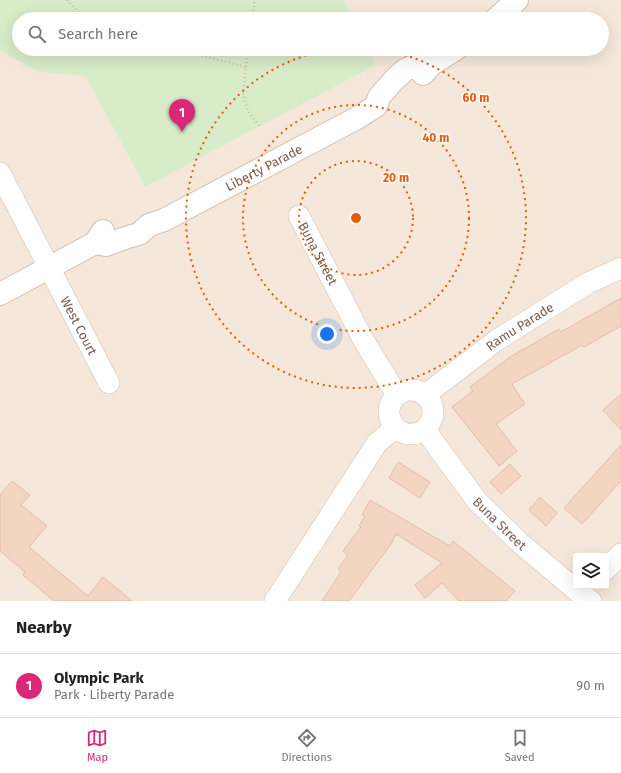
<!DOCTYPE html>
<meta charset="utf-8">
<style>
:root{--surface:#fff;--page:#f2f2f2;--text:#202124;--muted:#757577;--line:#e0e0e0;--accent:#db2777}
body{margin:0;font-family:"Fira Sans",sans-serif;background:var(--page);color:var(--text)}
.controls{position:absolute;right:12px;bottom:12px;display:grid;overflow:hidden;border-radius:4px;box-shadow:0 4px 16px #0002}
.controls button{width:36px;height:36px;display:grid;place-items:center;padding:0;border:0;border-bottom:1px solid var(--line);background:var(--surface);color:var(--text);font:20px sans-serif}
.you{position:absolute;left:327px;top:334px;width:14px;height:14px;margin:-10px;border:3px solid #fff;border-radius:50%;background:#1a73e8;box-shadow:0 0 0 6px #1a73e833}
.badge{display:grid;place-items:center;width:26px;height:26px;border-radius:50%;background:var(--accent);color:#fff;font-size:13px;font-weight:700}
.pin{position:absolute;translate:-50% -33px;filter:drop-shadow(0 1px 2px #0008)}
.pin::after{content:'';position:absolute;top:21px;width:14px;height:12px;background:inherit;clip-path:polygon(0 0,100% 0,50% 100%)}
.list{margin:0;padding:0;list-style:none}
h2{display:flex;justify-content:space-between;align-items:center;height:52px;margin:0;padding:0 16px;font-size:17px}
h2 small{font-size:13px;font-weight:400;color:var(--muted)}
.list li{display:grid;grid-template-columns:26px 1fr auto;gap:12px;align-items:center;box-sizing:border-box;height:64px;padding:0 16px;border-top:1px solid var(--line)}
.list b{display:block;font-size:15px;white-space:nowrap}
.list p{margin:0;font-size:13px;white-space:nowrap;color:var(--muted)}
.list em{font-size:13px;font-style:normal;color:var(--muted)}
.icon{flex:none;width:22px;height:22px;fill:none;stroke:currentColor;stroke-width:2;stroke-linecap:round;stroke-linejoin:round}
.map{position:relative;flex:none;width:621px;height:601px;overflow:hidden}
.search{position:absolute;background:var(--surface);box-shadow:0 4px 16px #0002;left:12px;right:12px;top:12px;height:44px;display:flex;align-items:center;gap:10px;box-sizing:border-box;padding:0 14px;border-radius:22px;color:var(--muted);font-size:15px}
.sheet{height:116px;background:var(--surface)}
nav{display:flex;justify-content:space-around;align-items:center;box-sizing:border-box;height:56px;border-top:1px solid var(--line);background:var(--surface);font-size:11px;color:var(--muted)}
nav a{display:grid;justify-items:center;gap:2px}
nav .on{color:var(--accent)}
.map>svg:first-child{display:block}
.residential{fill:#f5e8da;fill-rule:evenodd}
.green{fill:#d8ecc9}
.building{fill:#f3d5c3;stroke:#e6bba3}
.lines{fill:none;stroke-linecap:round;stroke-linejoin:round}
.street-casing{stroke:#d1beb0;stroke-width:22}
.secondary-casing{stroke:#d6c0b0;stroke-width:24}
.path{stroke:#d9b8a5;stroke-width:2.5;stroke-dasharray:1 3;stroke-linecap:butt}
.street{stroke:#fff;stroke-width:21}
.secondary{stroke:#fff;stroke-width:22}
.ring{fill:none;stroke:#e8590c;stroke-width:2;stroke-dasharray:2 4}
.labels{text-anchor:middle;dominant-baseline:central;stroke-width:3;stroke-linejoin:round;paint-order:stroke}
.street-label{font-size:13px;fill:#7a5c4d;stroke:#fffaf3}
.centre{fill:#e8590c;stroke:#fffaf3;stroke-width:2}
.ring-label{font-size:12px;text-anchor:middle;font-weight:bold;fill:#e8590c;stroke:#fffaf3;stroke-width:3;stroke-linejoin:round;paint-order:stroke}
</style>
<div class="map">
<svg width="621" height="601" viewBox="0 0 621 601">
<rect width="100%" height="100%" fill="#fdf6ec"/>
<path class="residential" d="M344,0h277v601h-621v-550l37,20 49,6 59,110 231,-122 -8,-16h234v-30h-249zM576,556h30v30h-30z"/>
<polygon class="green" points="0,0 344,0 353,19 19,19 19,49 368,49 376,65 145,187 86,77 37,71 0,51"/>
<g class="building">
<polygon points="621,298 621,326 584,347 582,345 512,384 525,404 496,424 517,451 499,466 452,407 473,391 470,387 510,357 559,329 561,332"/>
<polygon points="621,394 621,430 603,410"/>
<polygon points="621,445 621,481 582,524 564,508"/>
<polygon points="398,462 430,482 420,498 389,478"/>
<polygon points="510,464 521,476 501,494 490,482"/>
<polygon points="12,481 30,495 21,505 47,526 29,547 88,596 103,577 132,601 54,601 23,575 25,572 0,551 0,495"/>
<polygon points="540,497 557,513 546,526 529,510"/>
<polygon points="370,500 450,546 453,541 515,591 506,601 459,601 442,583 425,598 415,585 442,563 396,534 391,544 349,601 322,601 341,572 338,569 348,555 343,551 361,527 359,526 365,516 362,515"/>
</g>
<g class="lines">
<defs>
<g id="street">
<path id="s1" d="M0,173l109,210"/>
<path id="s2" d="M299,216l65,125 33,54"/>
<circle cx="411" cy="412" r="22"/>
<path id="s3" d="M425,395l72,-55 91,-57 33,-15"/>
<path id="s4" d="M425,430l52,71 43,42 62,52 9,6"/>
<polyline points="606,569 621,554"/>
<polyline points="275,601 377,443 395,428"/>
</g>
<g id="secondary">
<polyline points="496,19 517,0"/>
<polyline points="423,74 432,64 456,49"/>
<path id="s5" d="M95,243l11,2 22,-8 11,-3 10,-9 15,-5 193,-102 19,-12 3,-9 15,-17 11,-10 11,-5 16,-1"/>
<polyline points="0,294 95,243 103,231"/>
</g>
</defs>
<use href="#street" class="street-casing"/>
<use href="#secondary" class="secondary-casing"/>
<g class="path">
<polyline points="67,0 85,19"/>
<polyline points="252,19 255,0"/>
<polyline points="142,49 199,55 246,67 243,95 248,111 260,127"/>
<polyline points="246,67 248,49"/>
</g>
<use href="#street" class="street"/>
<use href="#secondary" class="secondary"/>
</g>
<g class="ring">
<circle cx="356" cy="218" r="57"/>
<circle cx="356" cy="218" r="113"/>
<path d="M375 49A170 170 0 1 1 337 49"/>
</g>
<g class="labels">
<g class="street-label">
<text stroke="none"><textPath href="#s5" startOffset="188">Liberty Parade</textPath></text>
<text stroke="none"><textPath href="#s2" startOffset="42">Buna Street</textPath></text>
<text stroke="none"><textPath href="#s1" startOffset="172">West Court</textPath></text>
<text stroke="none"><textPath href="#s3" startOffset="117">Ramu Parade</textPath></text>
<text stroke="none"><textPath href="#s4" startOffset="120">Buna Street</textPath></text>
</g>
</g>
<circle cx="356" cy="218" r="6" class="centre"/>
<g class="ring-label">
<text x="476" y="102">60 m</text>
<text x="436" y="142">40 m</text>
<text x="396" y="182">20 m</text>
</g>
</svg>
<div class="controls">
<button><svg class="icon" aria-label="layers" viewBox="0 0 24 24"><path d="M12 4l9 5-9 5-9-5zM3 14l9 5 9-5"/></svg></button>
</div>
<div class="you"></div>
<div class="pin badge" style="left:182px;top:132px">1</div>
<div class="search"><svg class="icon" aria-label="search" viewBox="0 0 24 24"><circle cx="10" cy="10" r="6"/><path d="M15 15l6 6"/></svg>Search here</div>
</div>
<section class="sheet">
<h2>Nearby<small></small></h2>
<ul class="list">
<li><span class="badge">1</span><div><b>Olympic Park</b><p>Park · Liberty Parade</p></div><em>90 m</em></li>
</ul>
</section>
<nav>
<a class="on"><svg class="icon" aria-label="map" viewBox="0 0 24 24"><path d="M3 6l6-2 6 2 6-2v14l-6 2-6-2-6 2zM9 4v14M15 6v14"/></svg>Map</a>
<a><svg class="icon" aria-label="directions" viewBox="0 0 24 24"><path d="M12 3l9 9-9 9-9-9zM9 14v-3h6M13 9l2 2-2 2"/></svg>Directions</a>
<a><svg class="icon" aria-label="saved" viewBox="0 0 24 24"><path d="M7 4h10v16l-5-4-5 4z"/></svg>Saved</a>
</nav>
